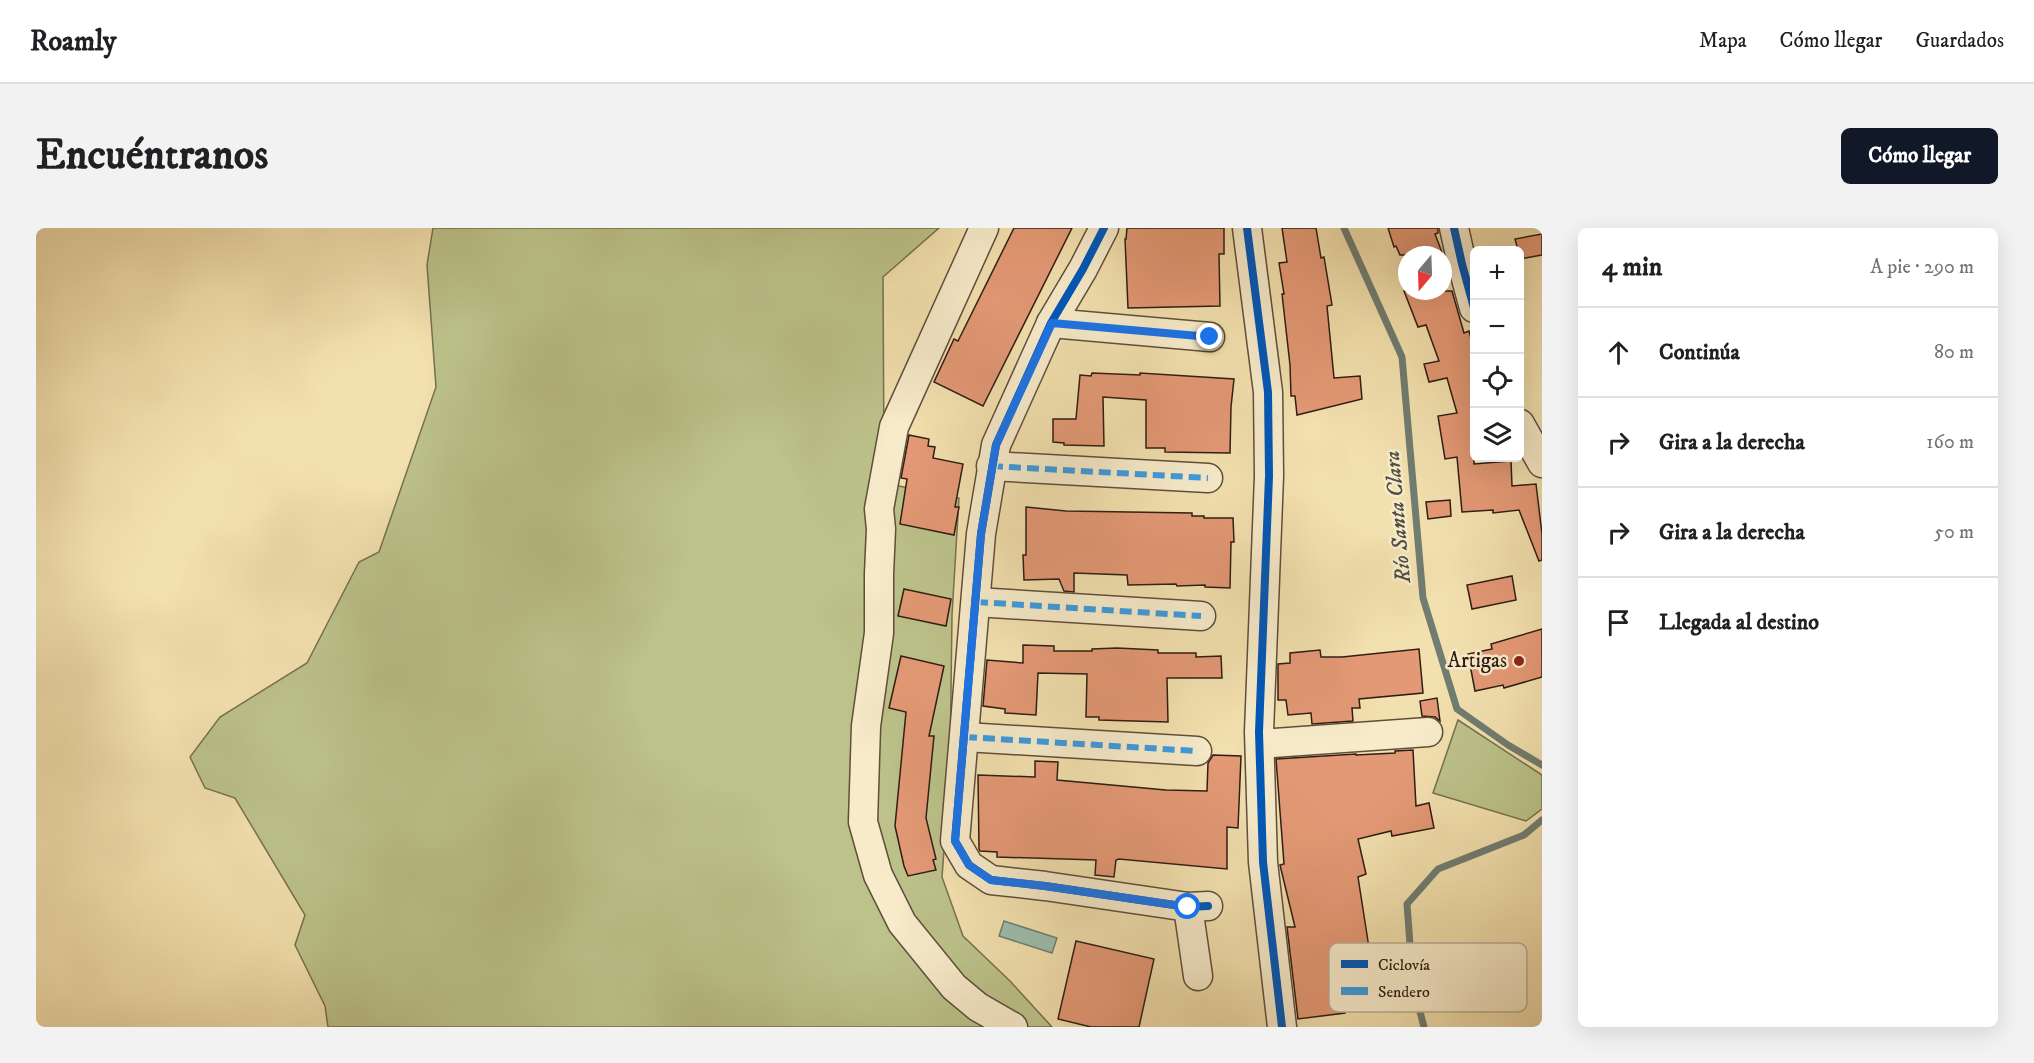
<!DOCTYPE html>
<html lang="es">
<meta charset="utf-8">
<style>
:root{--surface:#fff;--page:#f2f2f2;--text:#202124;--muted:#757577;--line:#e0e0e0;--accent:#111827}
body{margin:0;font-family:"IM FELL DW Pica",serif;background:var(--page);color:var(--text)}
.controls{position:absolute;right:18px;top:18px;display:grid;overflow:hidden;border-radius:9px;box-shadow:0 6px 24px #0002}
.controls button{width:54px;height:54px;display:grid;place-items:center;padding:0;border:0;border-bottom:2px solid var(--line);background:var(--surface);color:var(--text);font:30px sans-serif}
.compass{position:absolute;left:1362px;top:18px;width:54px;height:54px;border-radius:50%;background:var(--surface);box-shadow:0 6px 24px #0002;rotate:199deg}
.stop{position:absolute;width:18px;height:18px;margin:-14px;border:4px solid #1a73e8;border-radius:50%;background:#fff}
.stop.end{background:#1a73e8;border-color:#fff;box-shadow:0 2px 6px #0008}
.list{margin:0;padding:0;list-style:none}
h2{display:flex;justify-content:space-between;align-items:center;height:78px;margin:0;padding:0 24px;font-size:26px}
h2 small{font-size:20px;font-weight:400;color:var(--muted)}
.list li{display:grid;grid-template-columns:39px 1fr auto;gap:18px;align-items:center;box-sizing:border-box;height:90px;padding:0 24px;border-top:2px solid var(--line)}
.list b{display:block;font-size:22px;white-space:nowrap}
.list em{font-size:20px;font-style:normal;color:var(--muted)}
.icon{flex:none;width:33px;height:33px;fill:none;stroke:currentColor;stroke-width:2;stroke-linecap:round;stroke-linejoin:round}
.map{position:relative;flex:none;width:1506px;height:799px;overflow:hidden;border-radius:9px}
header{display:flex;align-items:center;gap:36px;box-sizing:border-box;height:84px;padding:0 30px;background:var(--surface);border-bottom:2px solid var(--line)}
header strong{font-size:28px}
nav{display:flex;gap:33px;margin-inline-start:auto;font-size:21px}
.intro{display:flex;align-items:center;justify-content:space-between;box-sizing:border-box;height:144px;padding:0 36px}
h1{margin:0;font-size:42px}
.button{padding:15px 27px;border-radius:9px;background:var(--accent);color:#fff;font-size:21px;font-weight:700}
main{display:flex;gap:36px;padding:0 36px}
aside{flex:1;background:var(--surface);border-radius:9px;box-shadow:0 6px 24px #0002}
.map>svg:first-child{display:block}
.green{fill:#bcc28a;stroke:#767050;stroke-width:1.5}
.water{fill:#9bbdae;stroke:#707d71;stroke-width:1.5}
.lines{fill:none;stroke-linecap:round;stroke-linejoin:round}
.stream{stroke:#707d71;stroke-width:7}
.building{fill:#e39975;stroke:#2f1d15;stroke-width:1.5}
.minor-casing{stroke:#604e3b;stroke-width:31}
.minor{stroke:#f7ebca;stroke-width:28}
.quiet{stroke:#3d9bdf;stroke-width:6;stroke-dasharray:12 6;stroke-linecap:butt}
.cycleway-casing{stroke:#f7ebca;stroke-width:11}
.cycleway{stroke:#0057b8;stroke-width:8}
.route{stroke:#1a73e8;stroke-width:8}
.poi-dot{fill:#8f2418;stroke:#f7ebca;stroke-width:2}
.labels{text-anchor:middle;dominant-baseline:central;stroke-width:5;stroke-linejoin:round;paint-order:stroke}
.poi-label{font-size:21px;fill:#2f1d15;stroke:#f7ebca;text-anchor:end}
.water-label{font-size:22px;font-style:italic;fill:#4f4d43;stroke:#f7ebca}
.key{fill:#f7ebca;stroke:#bbad94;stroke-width:1.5}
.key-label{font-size:16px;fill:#2f1d15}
</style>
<header>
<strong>Roamly</strong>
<nav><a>Mapa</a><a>Cómo llegar</a><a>Guardados</a></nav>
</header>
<div class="intro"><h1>Encuéntranos</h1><a class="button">Cómo llegar</a></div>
<main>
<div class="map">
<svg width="1506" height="799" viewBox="0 0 1506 799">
<rect width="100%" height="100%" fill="#f2e0ae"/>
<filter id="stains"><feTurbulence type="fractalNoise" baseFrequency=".00333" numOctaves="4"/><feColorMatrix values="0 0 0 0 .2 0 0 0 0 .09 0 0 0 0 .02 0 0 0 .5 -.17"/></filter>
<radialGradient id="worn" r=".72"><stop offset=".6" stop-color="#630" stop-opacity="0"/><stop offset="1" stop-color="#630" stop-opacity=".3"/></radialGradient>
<g class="green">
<polygon points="397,0 903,0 847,49 848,238 853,256 923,270 916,387 914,541 906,649 927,708 974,753 1016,799 292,799 289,778 259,717 269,687 199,570 169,560 154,529 184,489 271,435 323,334 343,324 400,159 391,37"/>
<polygon points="1422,492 1506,547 1506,581 1490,593 1397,565"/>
</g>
<polygon class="water" points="968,693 1021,710 1016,725 963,708"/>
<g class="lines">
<g class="stream">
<polyline points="1308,0 1366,129 1387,370 1421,481 1472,517 1506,537"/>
<polyline points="1388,799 1377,757 1371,676 1402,641 1488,607 1506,592"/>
</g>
</g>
<g class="building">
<polygon points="978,0 1036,0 947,178 898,154 918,111 922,113"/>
<polygon points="1091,0 1188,0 1188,26 1183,26 1184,78 1092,80 1089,11 1090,11"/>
<polygon points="1246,0 1280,0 1285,30 1288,29 1296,77 1291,78 1298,150 1324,148 1326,171 1261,187 1259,168 1255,168 1254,137 1246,66 1248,66 1243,35 1251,34"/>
<polygon points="1352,0 1402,0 1402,5 1399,6 1407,27 1364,27 1360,18 1358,19"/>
<polygon points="1506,6 1506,27 1484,31 1484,22 1482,22 1479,11"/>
<polygon points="1368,63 1416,63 1428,105 1433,103 1438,122 1438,236 1475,233 1476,258 1500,256 1506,306 1506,332 1503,333 1483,282 1457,285 1457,282 1426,284 1421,229 1409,231 1402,188 1421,185 1411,150 1393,154 1388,136 1403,133 1390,97 1382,99"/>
<polygon points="1056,145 1104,147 1104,145 1198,151 1195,179 1194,225 1129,224 1129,220 1110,220 1110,172 1067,169 1068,218 1028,217 1028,215 1017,214 1017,191 1040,191 1044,147 1055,148"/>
<polygon points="873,207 893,211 892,218 899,219 897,230 927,236 919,279 923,279 918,307 864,296 871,251 865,250"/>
<polygon points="1414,272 1415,288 1392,291 1390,274"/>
<polygon points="990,279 1030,283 1156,285 1156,288 1168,288 1168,290 1197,290 1198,314 1195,314 1194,360 1169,359 1169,357 1141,358 1140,356 1092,357 1091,347 1038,345 1038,364 1028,363 1023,351 988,352 987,327 990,327"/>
<polygon points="1476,348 1480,372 1436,381 1431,357"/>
<polygon points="868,361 915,371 910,398 862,388"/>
<polygon points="1506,401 1506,449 1468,460 1467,457 1439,463 1432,426 1456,421 1455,416"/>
<polygon points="987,417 1018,418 1018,423 1056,423 1056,421 1081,420 1122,422 1122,425 1160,425 1160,429 1185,428 1186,450 1131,450 1132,494 1063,492 1063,489 1050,489 1051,446 1002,445 1000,487 969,485 969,481 947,478 951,432 987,435"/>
<polygon points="1383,421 1387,465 1323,471 1324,480 1316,480 1317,493 1276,496 1275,485 1252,487 1250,472 1242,472 1242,436 1254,435 1254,425 1284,422 1285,429 1306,429"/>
<polygon points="865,428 908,438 893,508 898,508 890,590 900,631 897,632 900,642 872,648 868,638 859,598 870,484 853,480"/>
<polygon points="1401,470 1404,493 1399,489 1386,488 1384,473"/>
<polygon points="1377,522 1380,578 1393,575 1398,600 1356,608 1355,603 1322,611 1330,646 1322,649 1334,726 1325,727 1327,746 1305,749 1309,785 1262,791 1251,699 1259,699 1244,637 1248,636 1240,531 1320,526 1320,527 1359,525 1359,523"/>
<polygon points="1177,527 1205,528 1202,600 1191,599 1191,641 1083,631 1080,632 1078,649 1059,647 1060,632 961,629 961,624 944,623 943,621 942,547 999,549 999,533 1022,534 1021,552 1130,562 1171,563 1172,535"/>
<polygon points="1040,713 1118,731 1103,799 1055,799 1022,791"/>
</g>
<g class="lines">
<defs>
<g id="minor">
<polyline points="948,0 858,199 843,281 845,301 843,346 843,405 830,498 827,594 842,647 866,695 918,759 942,779 977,799"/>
<polyline points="1068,0 1047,41 1015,95 960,217 945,306 919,613 933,637 955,652 1009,658 1152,679 1172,678"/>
<polyline points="1211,0 1232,164 1233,248 1223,504 1227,634 1246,799"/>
<polyline points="1418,0 1426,36 1438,80"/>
<polyline points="1015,95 1174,109"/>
<polyline points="1484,196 1506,235"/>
<polyline points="955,238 1172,250"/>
<polyline points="940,374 1165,388"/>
<polyline points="929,509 1161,523"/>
<polyline points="1224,516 1392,504"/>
<polyline points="1152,679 1162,748"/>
</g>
</defs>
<use href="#minor" class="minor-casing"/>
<use href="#minor" class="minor"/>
<g class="quiet">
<polyline points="1015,95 1174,109"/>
<polyline points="955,238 1172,250"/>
<polyline points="940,374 1165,388"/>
<polyline points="929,509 1161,523"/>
</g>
<defs>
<g id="cycleway">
<polyline points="1068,0 1047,41 1015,95 960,217 945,306 919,613 933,637 955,652 1009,658 1152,679 1172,678"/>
<polyline points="1211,0 1232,164 1233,248 1223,504 1227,634 1246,799"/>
<polyline points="1418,0 1426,36 1438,80"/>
</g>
</defs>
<use href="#cycleway" class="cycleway-casing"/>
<use href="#cycleway" class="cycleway"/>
</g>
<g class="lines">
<polyline class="route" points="1152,679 1009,658 955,652 933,637 919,613 945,306 960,217 1016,95 1174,109"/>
</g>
<circle class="poi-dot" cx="1483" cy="433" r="6"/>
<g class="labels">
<g class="poi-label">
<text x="1471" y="433">Artigas</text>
</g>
<g class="water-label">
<text transform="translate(1362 289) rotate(-95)">Río Santa Clara</text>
</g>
</g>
<rect x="1293" y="715" width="198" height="69" rx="9" class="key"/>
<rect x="1305" y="732" width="27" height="8" fill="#0057b8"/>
<rect x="1305" y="759" width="27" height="8" fill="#3d9bdf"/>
<g class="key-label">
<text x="1342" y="742">Ciclovía</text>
<text x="1342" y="769">Sendero</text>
</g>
<rect width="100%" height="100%" filter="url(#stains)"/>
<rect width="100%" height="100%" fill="url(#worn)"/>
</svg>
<div class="controls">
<button>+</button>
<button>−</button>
<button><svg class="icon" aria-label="locate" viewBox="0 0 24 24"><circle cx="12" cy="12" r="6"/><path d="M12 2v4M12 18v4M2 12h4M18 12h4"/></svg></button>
<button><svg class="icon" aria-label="layers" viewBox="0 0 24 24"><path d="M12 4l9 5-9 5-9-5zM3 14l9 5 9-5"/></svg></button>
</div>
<svg class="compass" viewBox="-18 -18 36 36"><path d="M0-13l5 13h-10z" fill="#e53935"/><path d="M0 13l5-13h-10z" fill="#757577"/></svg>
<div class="stop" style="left:1152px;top:679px"></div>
<div class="stop end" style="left:1174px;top:109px"></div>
</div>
<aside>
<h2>4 min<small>A pie · 290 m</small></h2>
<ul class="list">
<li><svg class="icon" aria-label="ahead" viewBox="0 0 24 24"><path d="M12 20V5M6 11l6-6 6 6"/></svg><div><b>Continúa</b></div><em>80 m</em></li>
<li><svg class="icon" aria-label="right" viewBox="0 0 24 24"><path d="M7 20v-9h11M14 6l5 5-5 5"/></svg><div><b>Gira a la derecha</b></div><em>160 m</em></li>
<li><svg class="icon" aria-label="right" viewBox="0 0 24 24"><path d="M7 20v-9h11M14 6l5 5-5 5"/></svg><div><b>Gira a la derecha</b></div><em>50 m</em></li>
<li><svg class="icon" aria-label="arrive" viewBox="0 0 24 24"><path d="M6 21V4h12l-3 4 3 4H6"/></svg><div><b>Llegada al destino</b></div></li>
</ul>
</aside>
</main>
